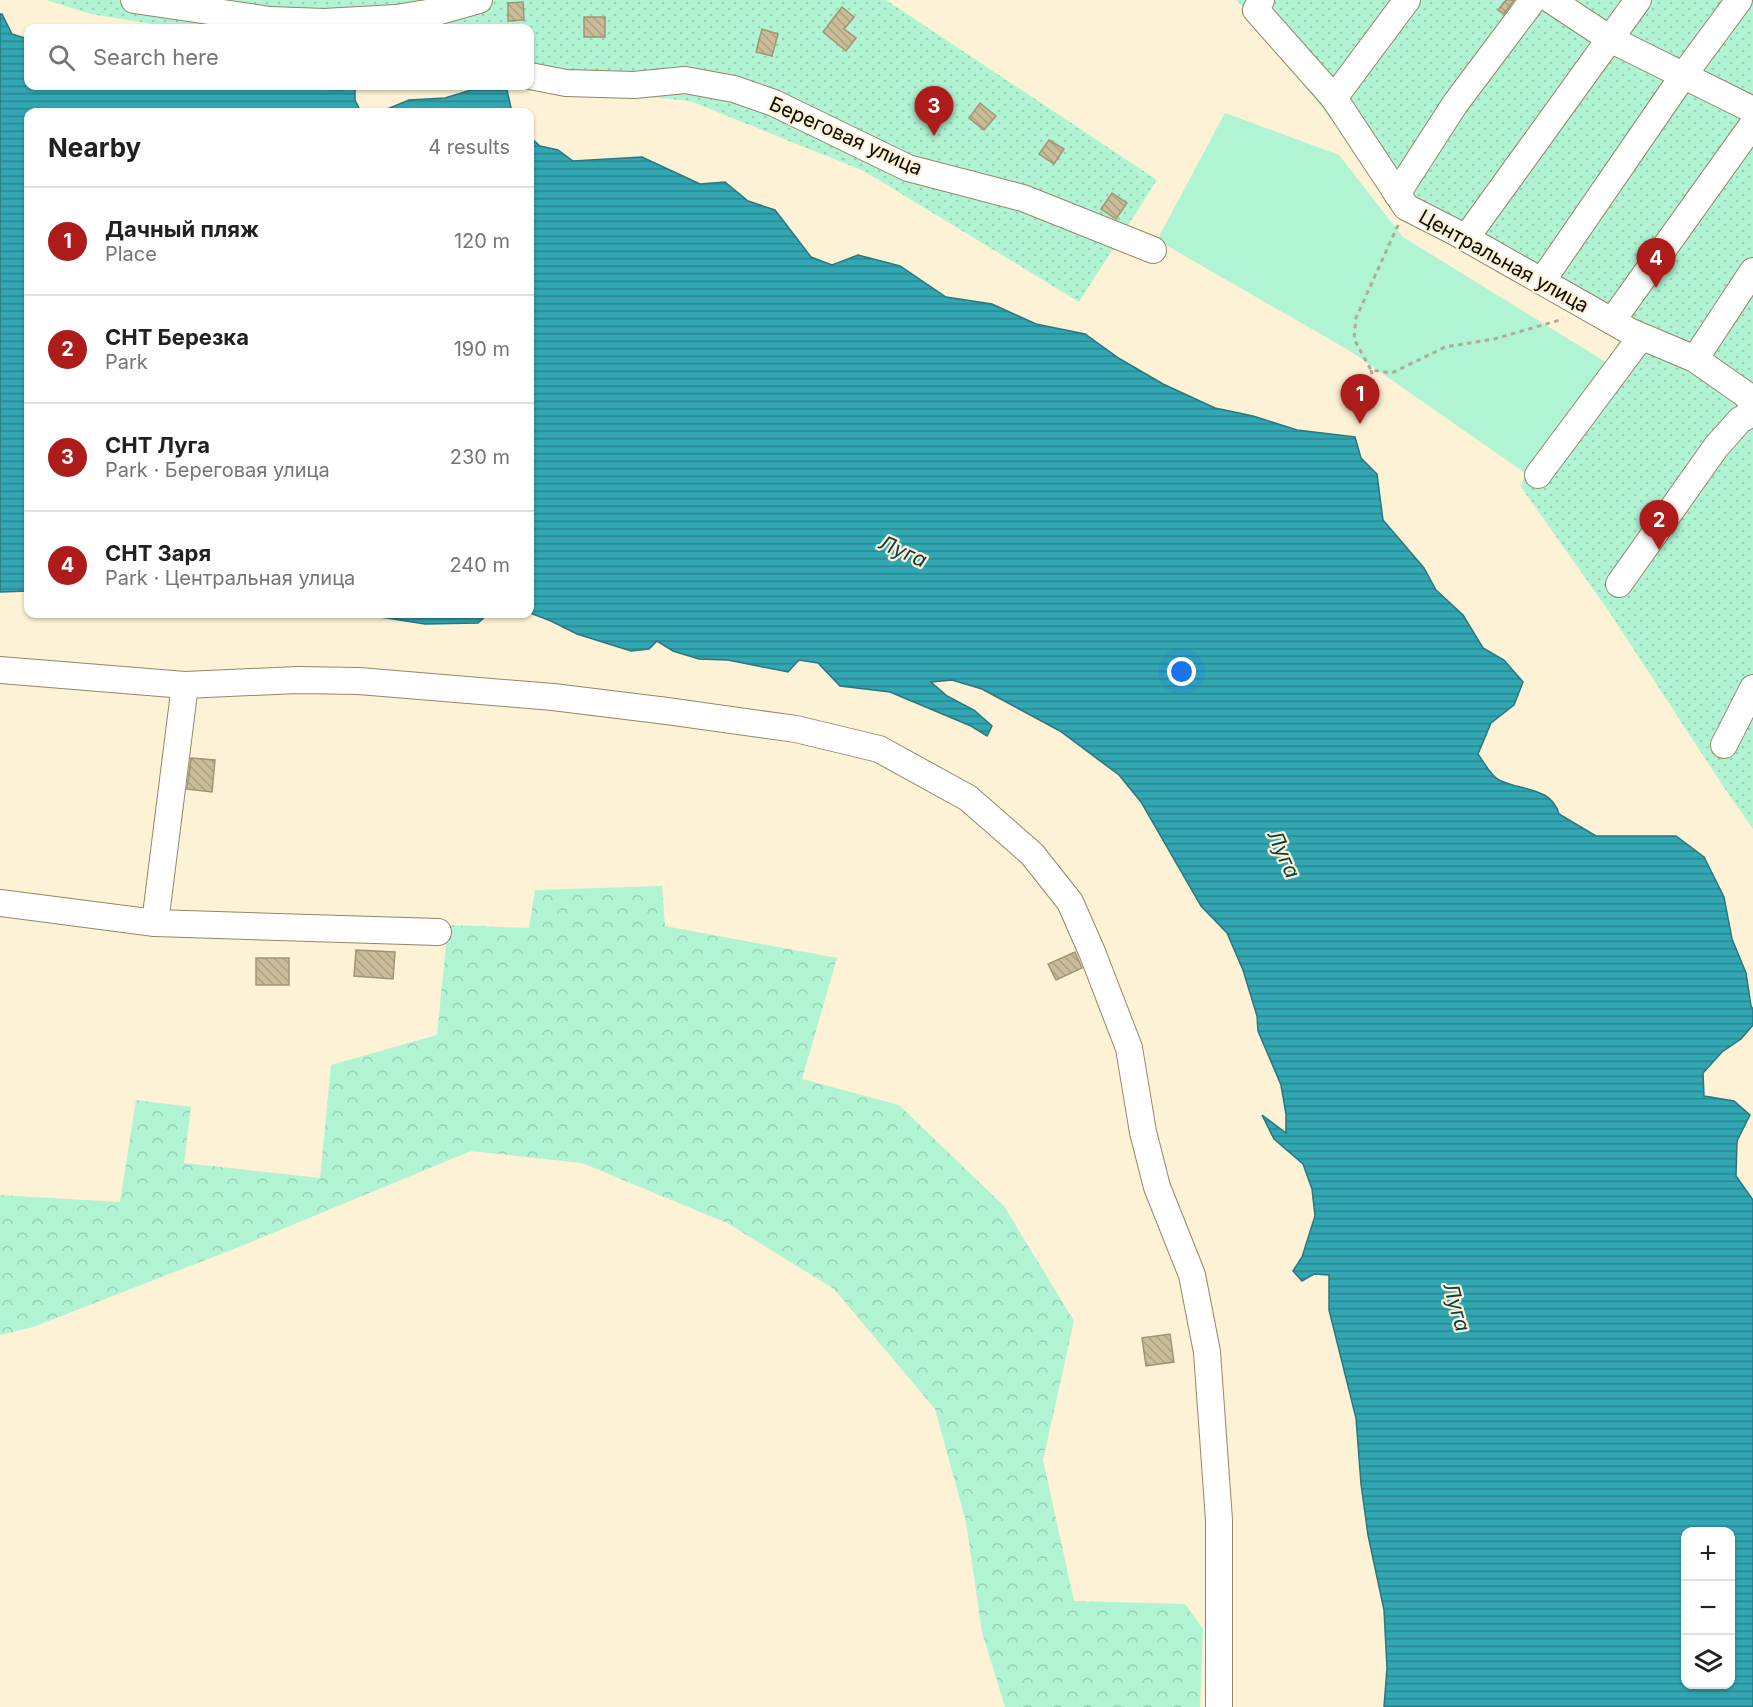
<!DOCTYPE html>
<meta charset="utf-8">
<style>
:root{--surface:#fff;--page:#f6f6f6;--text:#202124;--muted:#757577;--line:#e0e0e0;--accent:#ad1c1b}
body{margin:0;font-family:Inter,sans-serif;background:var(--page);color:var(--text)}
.controls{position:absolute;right:18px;bottom:18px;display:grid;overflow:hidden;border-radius:12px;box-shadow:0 2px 4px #0004}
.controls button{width:54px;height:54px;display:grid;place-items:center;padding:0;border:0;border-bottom:2px solid var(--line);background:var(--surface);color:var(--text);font:30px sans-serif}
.you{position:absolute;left:1182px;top:672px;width:21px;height:21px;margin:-15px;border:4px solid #fff;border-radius:50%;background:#1a73e8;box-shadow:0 0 0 9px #1a73e833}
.badge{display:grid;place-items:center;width:39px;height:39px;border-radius:50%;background:var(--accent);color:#fff;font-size:20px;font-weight:700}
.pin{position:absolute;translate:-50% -50px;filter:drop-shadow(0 2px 3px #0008)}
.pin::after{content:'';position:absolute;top:32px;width:21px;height:18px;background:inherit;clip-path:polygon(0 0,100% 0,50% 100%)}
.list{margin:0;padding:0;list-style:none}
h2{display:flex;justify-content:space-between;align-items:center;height:78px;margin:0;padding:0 24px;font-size:26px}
h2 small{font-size:20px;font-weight:400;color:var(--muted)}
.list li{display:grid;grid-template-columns:39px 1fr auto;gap:18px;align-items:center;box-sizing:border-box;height:108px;padding:0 24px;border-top:2px solid var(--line)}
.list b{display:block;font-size:22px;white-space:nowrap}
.list p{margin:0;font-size:20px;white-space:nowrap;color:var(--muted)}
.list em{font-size:20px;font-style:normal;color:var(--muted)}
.icon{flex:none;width:33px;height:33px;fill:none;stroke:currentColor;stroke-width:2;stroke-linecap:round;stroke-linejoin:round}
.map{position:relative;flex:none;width:1753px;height:1707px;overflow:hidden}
.search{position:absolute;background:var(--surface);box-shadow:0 2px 4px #0004;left:24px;top:24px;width:510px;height:66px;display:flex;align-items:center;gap:15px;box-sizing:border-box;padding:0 21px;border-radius:12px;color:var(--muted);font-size:22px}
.panel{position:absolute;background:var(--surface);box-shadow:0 2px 4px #0004;left:24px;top:108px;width:510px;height:510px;border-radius:12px}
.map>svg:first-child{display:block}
.green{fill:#b0f4d3}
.forest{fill:url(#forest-crowns)}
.garden{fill:url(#garden-dots)}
.water{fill:url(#water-rules);stroke:#28787e;stroke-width:1.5;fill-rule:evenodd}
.building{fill:url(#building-back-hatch);stroke:#a29473;stroke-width:1.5}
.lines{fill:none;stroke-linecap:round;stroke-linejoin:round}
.minor-casing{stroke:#948666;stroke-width:28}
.path{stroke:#b2aa93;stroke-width:3;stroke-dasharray:4.5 4.5;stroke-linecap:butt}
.minor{stroke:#fff;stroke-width:26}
.labels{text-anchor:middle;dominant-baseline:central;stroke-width:4.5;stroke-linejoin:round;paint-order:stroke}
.street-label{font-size:20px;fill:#0f0b02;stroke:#fdf2d5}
.water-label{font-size:21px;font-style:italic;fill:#083e43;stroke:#fdf2d5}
</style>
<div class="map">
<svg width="1753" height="1707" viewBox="0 0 1753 1707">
<defs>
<pattern id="forest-crowns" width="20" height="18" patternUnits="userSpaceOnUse" patternTransform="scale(1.5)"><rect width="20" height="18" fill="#b0f4d3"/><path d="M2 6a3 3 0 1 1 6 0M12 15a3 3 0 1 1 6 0" fill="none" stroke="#96d0b4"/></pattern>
<pattern id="garden-dots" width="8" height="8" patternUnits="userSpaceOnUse" patternTransform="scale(1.5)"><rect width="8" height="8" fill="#b0f4d3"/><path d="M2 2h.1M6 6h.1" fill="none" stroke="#96d0b4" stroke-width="1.8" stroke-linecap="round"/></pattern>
<pattern id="water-rules" width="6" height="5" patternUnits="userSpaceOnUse" patternTransform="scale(1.5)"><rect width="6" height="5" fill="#32a7b3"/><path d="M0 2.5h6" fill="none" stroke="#29868f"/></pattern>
<pattern id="building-back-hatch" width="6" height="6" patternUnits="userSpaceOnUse" patternTransform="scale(1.5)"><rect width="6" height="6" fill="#cabc99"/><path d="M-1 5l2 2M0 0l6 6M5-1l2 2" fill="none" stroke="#aca082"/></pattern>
</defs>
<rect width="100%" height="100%" fill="#fdf2d5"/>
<polygon class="green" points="1225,113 1339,155 1403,237 1609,364 1525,473 1350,351 1157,240"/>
<polygon class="forest" points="662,886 665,926 837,958 802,1079 899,1105 1004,1206 1074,1321 1043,1460 1074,1601 1185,1604 1203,1629 1200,1707 1005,1707 982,1632 966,1522 935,1409 834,1289 727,1223 582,1163 471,1151 244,1245 33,1327 0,1335 0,1195 120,1202 136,1100 191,1107 184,1163 320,1178 331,1065 437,1035 448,925 529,928 535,890"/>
<g class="garden">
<polygon points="46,0 886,0 1157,180 1079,302 864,171 690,101 530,85 530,28 177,28 91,14"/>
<polygon points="1237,0 1753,0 1753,829 1723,786 1610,613 1521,487 1525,473 1609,364 1622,334 1693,373 1737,406 1695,367 1378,179"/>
</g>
<g class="water">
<polygon points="0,14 2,14 12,34 28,39 28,86 305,86 317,89 343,90 341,86 355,86 355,100 361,112 28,112 28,591 0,592"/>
<polygon points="471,90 507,90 512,112 380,112 409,100 445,98"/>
<path d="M530,137l10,9 18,4 15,11 69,-4 58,27 25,-2 23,19 27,9 36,47 21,8 26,-10 42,11 46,31 46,7 44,20 49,10 35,25 43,25 52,24 38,8 44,14 58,7 6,21 16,16 6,46 41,48 12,22 27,25 20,33 21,12 19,22 -9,23 -23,18 -13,31c5,7 13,22 21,26 21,11 52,6 60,34l37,22h80l28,21 20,40 8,42 14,34 5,33 2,3v16l-12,14 -19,13 -19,21 1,23 30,5 16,14 -13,26 -1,35 17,24v507h-369l3,-39 -3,-58 -16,-75 -7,-51 -5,-66 -27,-108v-35l-15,-1 -12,7 -9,-10 9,-14 13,-41 -3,-27 -9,-25 -29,-25 -12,-24 24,18v-19l-5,-29 -23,-54 -1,-15 -14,-46 -16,-37 -26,-27 -60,-104 -22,-27 -59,-44 -78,-42 -30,-9 -21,2 16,14 27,14 18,16 -5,10 -16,-10 -81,-34 -50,-6 -22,-23 -19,-3 -11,12 -60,-12 -29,-1 -26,-8 -16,-10 -8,8 -18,2 -54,-17 -26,-13 -21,-8zM1686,1532h44v152h-44z"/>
<polygon points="361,614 493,614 487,615 478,623 425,624"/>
</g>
<g class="building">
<polygon points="1506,0 1514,0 1504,14 1498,10"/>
<polygon points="523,2 524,20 508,21 508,3"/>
<polygon points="842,7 854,17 844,29 856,38 846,51 823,32"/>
<rect x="584" y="17" width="21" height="20"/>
<polygon points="762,29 778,34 772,56 756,52"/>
<polygon points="980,103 996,116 984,130 969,118"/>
<polygon points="1049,140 1064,149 1054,164 1039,154"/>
<polygon points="1112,193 1127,203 1116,219 1101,209"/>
<polygon points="191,758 215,760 212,792 187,789"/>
<polygon points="356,950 395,952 393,979 354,976"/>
<polygon points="1075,952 1082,968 1056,980 1048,964"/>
<rect x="256" y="958" width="33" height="27"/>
<polygon points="1170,1334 1174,1362 1146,1366 1142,1338"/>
</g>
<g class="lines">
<defs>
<g id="minor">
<polyline points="134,0 270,20 324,22 396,18 440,11 479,0"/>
<polyline points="1261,0 1256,10 1334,98 1406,207 1455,232 1631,332 1695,359 1745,394 1753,404"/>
<polyline points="1551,0 1610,39 1753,110"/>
<polyline points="530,76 566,83 634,85 685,80 734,89 774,103 908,168 1023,198 1153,250"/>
<polyline points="1334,98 1407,0"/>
<polyline points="1397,194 1455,104 1533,0"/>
<polyline points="1466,238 1638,0"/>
<polyline points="1542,281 1683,76 1739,0"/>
<polyline points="1612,321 1753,124"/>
<polyline points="1695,359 1753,271"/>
<polyline points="1538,475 1641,337"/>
<polyline points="1619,584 1716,447 1740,420 1753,413"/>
<polyline points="0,670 185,685 297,680 359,681 553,697 667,711 796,729 879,749 968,798 1032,854 1070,902 1092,952 1129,1048 1143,1132 1157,1187 1192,1275 1207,1352 1219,1520 1219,1707"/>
<polyline points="1724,745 1753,688"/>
<polyline points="0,903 155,923 438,932"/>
<polyline points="155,923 185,685"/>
</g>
</defs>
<use href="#minor" class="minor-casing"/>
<g class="path">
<polyline points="1398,225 1356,318 1354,339 1371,370 1392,373 1445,347 1494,339 1563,319"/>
<polyline points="1371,370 1376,392 1374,401"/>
</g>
<use href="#minor" class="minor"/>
</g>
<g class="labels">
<g class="street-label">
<text transform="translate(846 136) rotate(24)">Береговая улица</text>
<text transform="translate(1504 261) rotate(29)">Центральная улица</text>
</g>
<g class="water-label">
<text transform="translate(903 551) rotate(24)">Луга</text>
<text transform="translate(1284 854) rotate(66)">Луга</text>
<text transform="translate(1457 1307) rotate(74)">Луга</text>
</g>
</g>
</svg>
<div class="controls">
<button>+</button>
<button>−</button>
<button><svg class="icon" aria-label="layers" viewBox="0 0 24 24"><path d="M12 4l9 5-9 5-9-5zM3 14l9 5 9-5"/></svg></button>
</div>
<div class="you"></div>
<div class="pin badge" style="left:1360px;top:424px">1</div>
<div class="pin badge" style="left:1659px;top:550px">2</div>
<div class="pin badge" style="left:934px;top:136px">3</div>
<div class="pin badge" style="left:1656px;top:288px">4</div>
<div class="search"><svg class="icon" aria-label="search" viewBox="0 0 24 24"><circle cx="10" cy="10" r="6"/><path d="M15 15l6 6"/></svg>Search here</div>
<section class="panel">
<h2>Nearby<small>4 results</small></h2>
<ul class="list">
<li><span class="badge">1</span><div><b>Дачный пляж</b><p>Place</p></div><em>120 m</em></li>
<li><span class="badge">2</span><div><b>СНТ Березка</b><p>Park</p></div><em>190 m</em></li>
<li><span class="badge">3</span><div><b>СНТ Луга</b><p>Park · Береговая улица</p></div><em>230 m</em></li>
<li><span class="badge">4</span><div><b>СНТ Заря</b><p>Park · Центральная улица</p></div><em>240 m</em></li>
</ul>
</section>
</div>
